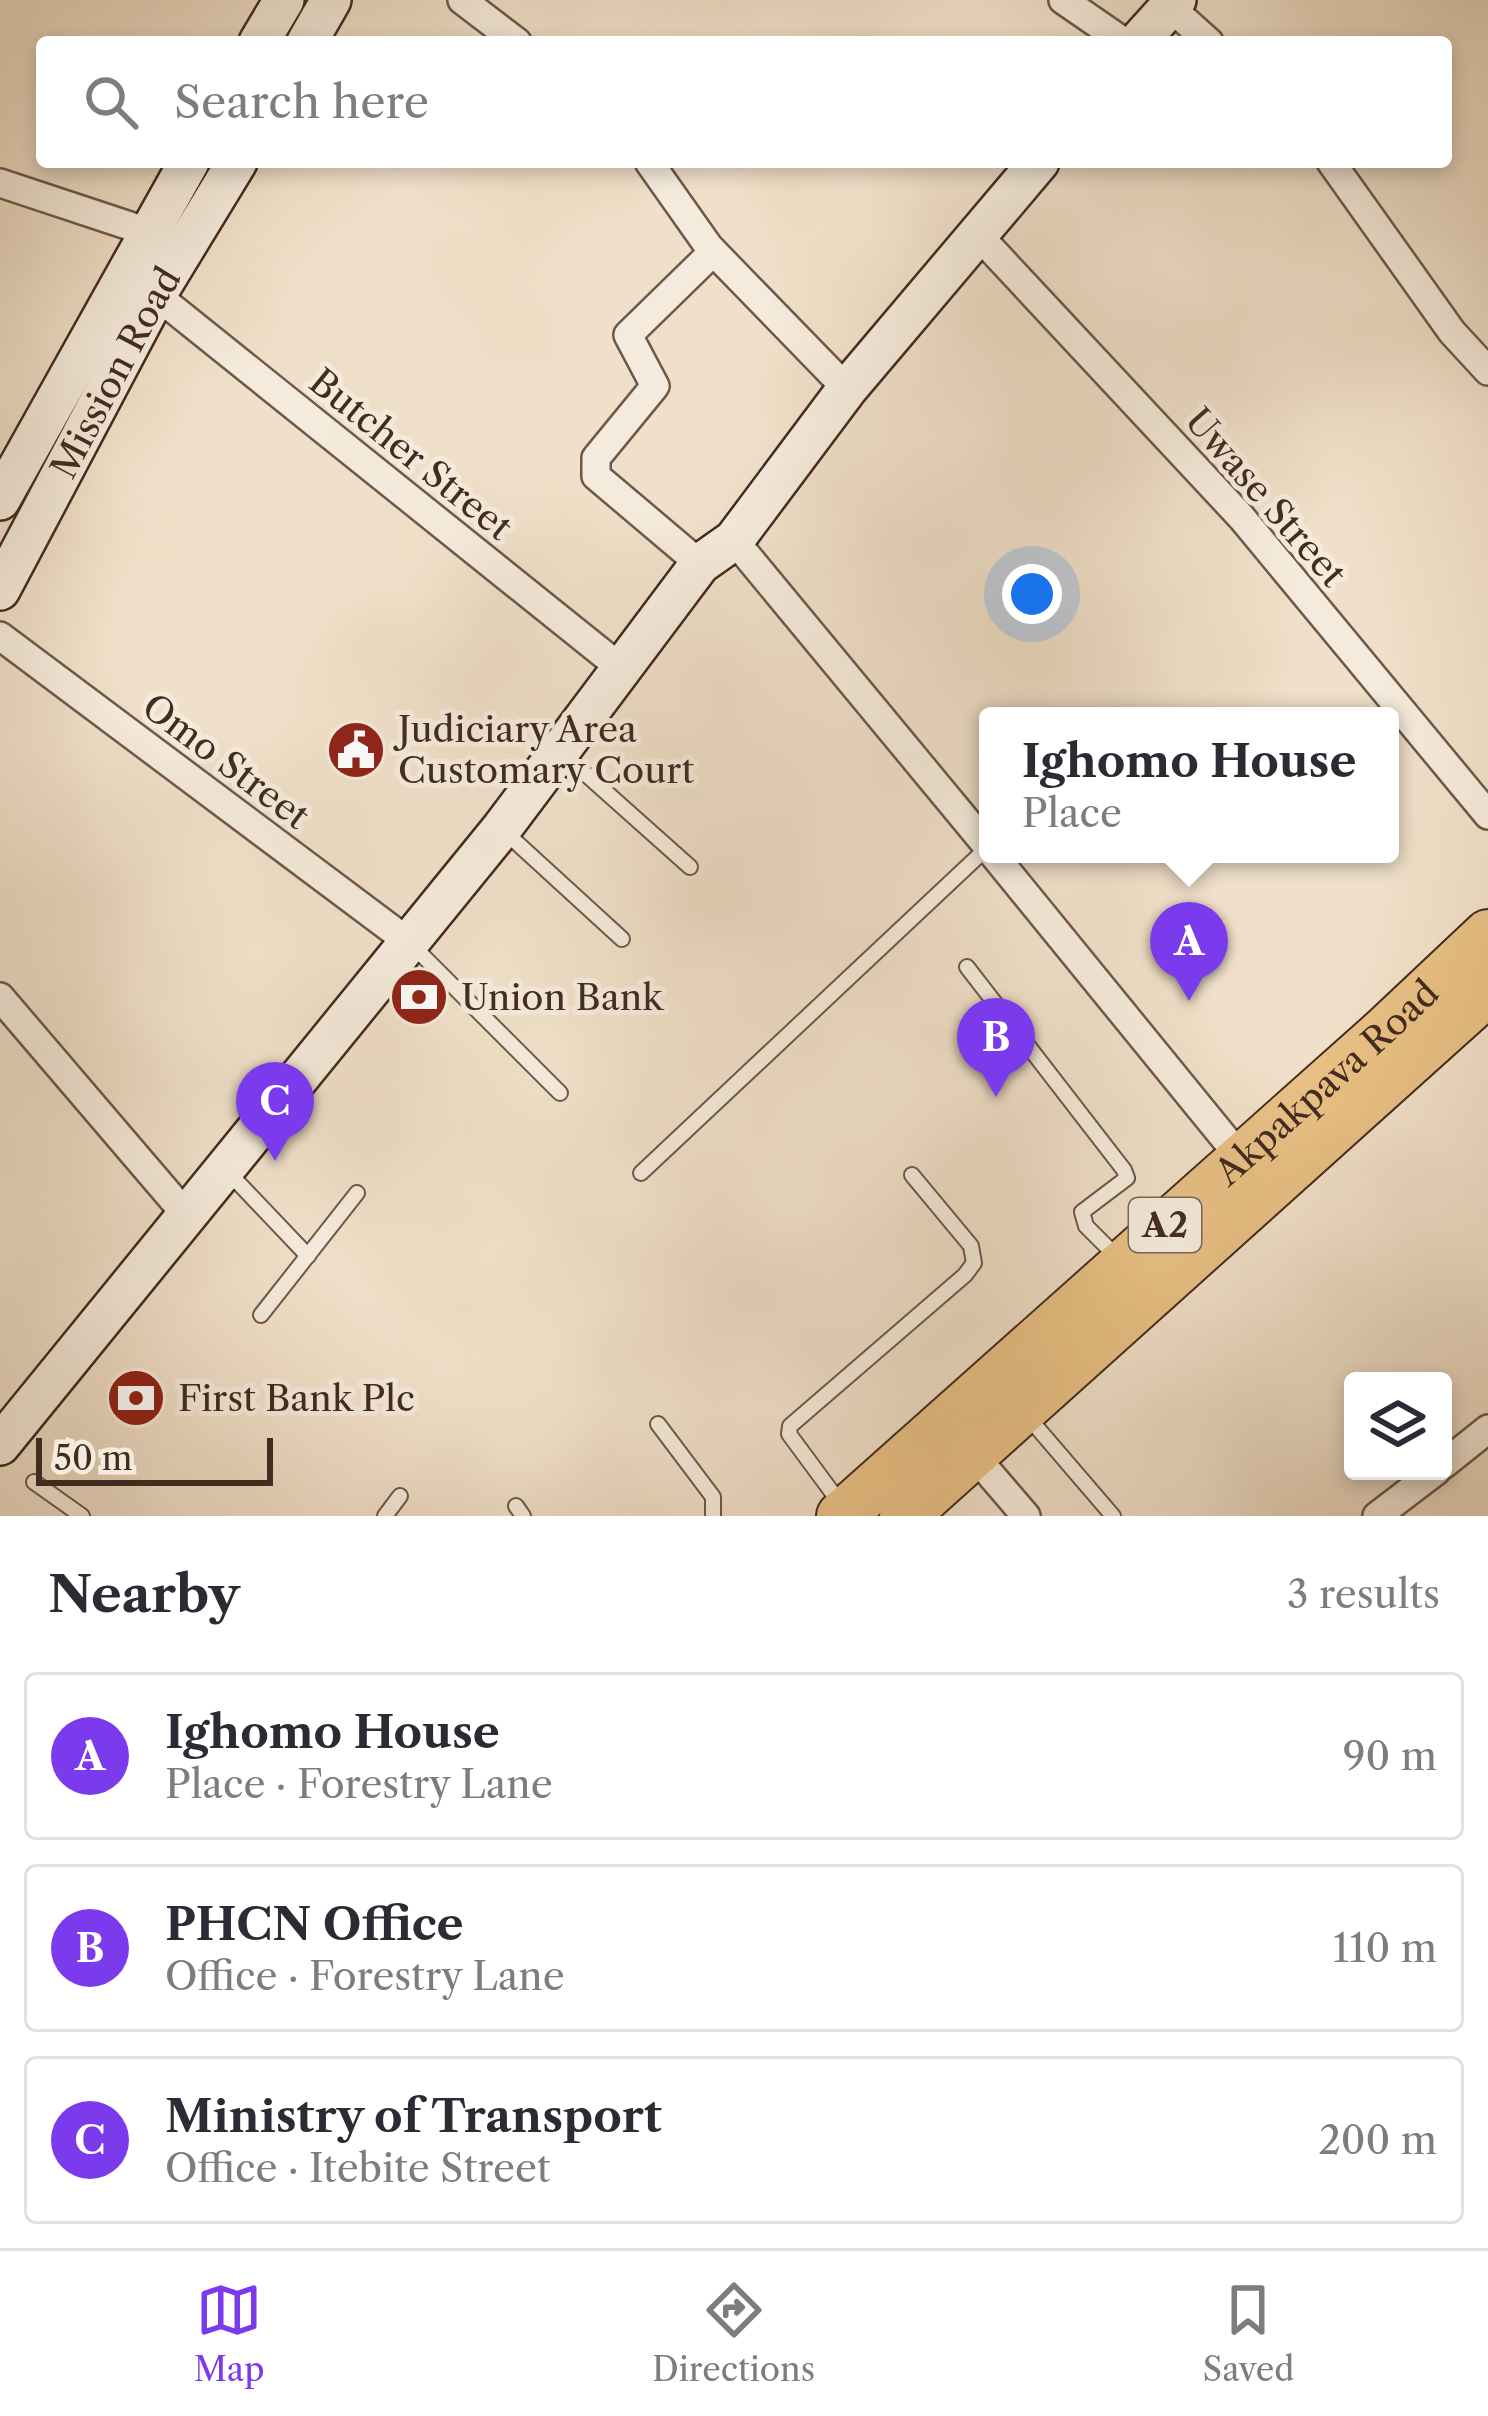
<!DOCTYPE html>
<meta charset="utf-8">
<style>
:root{--surface:#fff;--page:#f2f2f3;--text:#2b2b33;--muted:#7c7c81;--line:#e1e1e2;--accent:#7c3aed}
body{margin:0;font-family:"Libre Caslon Text",serif;background:var(--page);color:var(--text)}
.controls{position:absolute;right:36px;bottom:36px;display:grid;overflow:hidden;border-radius:12px;box-shadow:0 6px 18px #0003}
.controls button{width:108px;height:108px;display:grid;place-items:center;padding:0;border:0;border-bottom:3px solid var(--line);background:var(--surface);color:var(--text);font:60px sans-serif}
.scale{position:absolute;left:36px;bottom:30px;width:237px;box-sizing:border-box;padding-left:12px;border:6px solid #422b1f;border-top:0;font-size:33px;line-height:42px;white-space:nowrap;color:#422b1f;-webkit-text-stroke:9px #f5ebdc;paint-order:stroke}
.you{position:absolute;left:1032px;top:594px;width:42px;height:42px;margin:-30px;border:9px solid #fff;border-radius:50%;background:#1a73e8;box-shadow:0 0 0 18px #1a73e833}
.badge{display:grid;place-items:center;width:78px;height:78px;border-radius:50%;background:var(--accent);color:#fff;font-size:39px;font-weight:700}
.pin{position:absolute;translate:-50% -99px;filter:drop-shadow(0 3px 6px #0008)}
.pin::after{content:'';position:absolute;top:63px;width:42px;height:36px;background:inherit;clip-path:polygon(0 0,100% 0,50% 100%)}
.popup{position:absolute;left:979px;top:707px;width:420px;height:156px;box-sizing:border-box;display:grid;place-content:center;border-radius:12px;background:var(--surface);filter:drop-shadow(0 3px 9px #0005);font-size:39px;white-space:nowrap;color:var(--muted)}
.popup b{font-size:45px;color:var(--text)}
.popup::after{content:'';position:absolute;left:50%;top:100%;margin-left:-24px;border:24px solid transparent;border-top-color:var(--surface)}
.list{margin:0;padding:0;list-style:none}
h2{display:flex;justify-content:space-between;align-items:center;height:156px;margin:0;padding:0 48px;font-size:51px}
h2 small{font-size:39px;font-weight:400;color:var(--muted)}
.list li{display:grid;grid-template-columns:78px 1fr auto;gap:36px;align-items:center;box-sizing:border-box;height:168px;margin:0 24px 24px;padding:0 24px;border:3px solid var(--line);border-radius:12px}
.list b{display:block;font-size:45px;white-space:nowrap}
.list p{margin:0;font-size:39px;white-space:nowrap;color:var(--muted)}
.list em{font-size:39px;font-style:normal;color:var(--muted)}
.icon{flex:none;width:66px;height:66px;fill:none;stroke:currentColor;stroke-width:2;stroke-linecap:round;stroke-linejoin:round}
.map{position:relative;flex:none;width:1488px;height:1516px;overflow:hidden}
.search{position:absolute;background:var(--surface);box-shadow:0 6px 18px #0003;left:36px;right:36px;top:36px;height:132px;display:flex;align-items:center;gap:30px;box-sizing:border-box;padding:0 42px;border-radius:12px;color:var(--muted);font-size:45px}
.sheet{height:732px;background:var(--surface)}
nav{display:flex;justify-content:space-around;align-items:center;box-sizing:border-box;height:168px;border-top:3px solid var(--line);background:var(--surface);font-size:33px;color:var(--muted)}
nav a{display:grid;justify-items:center;gap:6px}
nav .on{color:var(--accent)}
.map>svg:first-child{display:block}
.lines{fill:none;stroke-linecap:round;stroke-linejoin:round}
.lane-casing{stroke:#6e584a;stroke-width:18}
.street-casing{stroke:#6e584a;stroke-width:32}
.secondary-casing{stroke:#422b1f;stroke-width:44}
.highway-casing{stroke:#422b1f;stroke-width:52}
.lane{stroke:#f5ebdc;stroke-width:14}
.street{stroke:#f5ebdc;stroke-width:27}
.secondary{stroke:#f5ebdc;stroke-width:39}
.highway{stroke:#e8c084;stroke-width:48}
.labels{text-anchor:middle;dominant-baseline:central;stroke-width:10;stroke-linejoin:round;paint-order:stroke}
.shield{fill:#f5ebdc;stroke:#786558;stroke-width:3}
.shield-label{font-size:33px;font-weight:bold;fill:#422b1f}
.street-label{font-size:36px;fill:#422b1f;stroke:#f5ebdc}
.poi-label{font-size:36px;fill:#422b1f;stroke:#f5ebdc;text-anchor:start}
</style>
<div class="map">
<svg width="1488" height="1516" viewBox="0 0 1488 1516">
<rect width="100%" height="100%" fill="#f0e0c9"/>
<filter id="stains"><feTurbulence type="fractalNoise" baseFrequency=".00167" numOctaves="4"/><feColorMatrix values="0 0 0 0 .2 0 0 0 0 .09 0 0 0 0 .02 0 0 0 .5 -.17"/></filter>
<radialGradient id="worn" r=".72"><stop offset=".6" stop-color="#630" stop-opacity="0"/><stop offset="1" stop-color="#630" stop-opacity=".3"/></radialGradient>
<g class="lines">
<defs>
<g id="lane">
<polyline points="561,752 690,867"/>
<polyline points="505,832 622,939"/>
<polyline points="411,944 560,1093"/>
<polyline points="967,967 1124,1170 1127,1178 1082,1212 1086,1226 1117,1257"/>
<polyline points="229,1173 308,1256"/>
<polyline points="641,1173 988,847"/>
<polyline points="261,1315 357,1193"/>
<polyline points="1028,1417 1113,1516"/>
<polyline points="658,1424 713,1497 713,1516"/>
<polyline points="34,1482 82,1516"/>
<polyline points="840,1503 789,1434 790,1426 965,1275 974,1263 971,1246 912,1175"/>
<polyline points="516,1506 523,1516"/>
<polyline points="385,1516 400,1496"/>
</g>
<g id="street">
<polyline points="462,0 517,42"/>
<polyline points="1063,0 1124,42"/>
<polyline points="1170,7 1209,42"/>
<polyline points="649,162 709,247 847,389"/>
<polyline points="1331,162 1452,332 1488,371"/>
<polyline points="0,183 148,232"/>
<polyline points="979,236 1242,518 1488,815"/>
<polyline points="156,295 622,669"/>
<polyline points="734,540 988,847"/>
<polyline points="700,564 596,476 596,458 655,386 628,335 713,252"/>
<polyline points="0,636 410,943"/>
<polyline points="993,854 1240,1157"/>
<polyline points="0,997 188,1217"/>
<polyline points="972,1453 1026,1516"/>
<polyline points="1443,1465 1488,1429"/>
<polyline points="1377,1516 1436,1471"/>
</g>
<g id="secondary">
<polyline points="259,42 284,0"/>
<polyline points="307,42 331,0"/>
<polyline points="1138,42 1176,0"/>
<polyline points="0,500 189,162"/>
<path id="s1" d="M0,590l156,-295 81,-133"/>
<polyline points="0,1445 502,828 700,564 734,540 847,389 1039,162"/>
</g>
<g id="highway">
<path id="s2" d="M841,1516l544,-485 103,-97"/>
<polyline points="904,1516 1488,991"/>
</g>
</defs>
<use href="#lane" class="lane-casing"/>
<use href="#street" class="street-casing"/>
<use href="#secondary" class="secondary-casing"/>
<use href="#highway" class="highway-casing"/>
<use href="#lane" class="lane"/>
<use href="#street" class="street"/>
<use href="#secondary" class="secondary"/>
<use href="#highway" class="highway"/>
</g>
<defs>
<symbol id="civic-disc" viewBox="-11 -11 22 22"><circle r="9.5" fill="#8f2418" stroke="#f5ebdc"/><path d="M-.6-6.5H3V-4.5H.6V-3L4-1V1h2V6H-6V1h2V-1L-.6-3ZM-1.2 2.5V6h2.4V2.5Z" fill="#fff"/></symbol>
<symbol id="bank-disc" viewBox="-11 -11 22 22"><circle r="9.5" fill="#8f2418" stroke="#f5ebdc"/><path d="M-6-4H6V4H-6ZM0-2.3a2.3 2.3 0 1 0 0 4.6a2.3 2.3 0 1 0 0-4.6Z" fill="#fff"/></symbol>
</defs>
<g fill-rule="evenodd">
<use href="#civic-disc" x="323" y="717" width="66" height="66"/>
<use href="#bank-disc" x="386" y="964" width="66" height="66"/>
<use href="#bank-disc" x="103" y="1365" width="66" height="66"/>
</g>
<g class="labels">
<rect class="shield" x="1129" y="1198" width="72" height="54" rx="9"/>
<g class="shield-label">
<text x="1165" y="1225">A2</text>
</g>
<g class="street-label">
<text stroke="none"><textPath href="#s1" startOffset="246">Mission Road</textPath></text>
<text transform="translate(411 454) rotate(39)">Butcher Street</text>
<text transform="translate(1266 497) rotate(49)">Uwase Street</text>
<text transform="translate(226 761) rotate(37)">Omo Street</text>
<text stroke="none"><textPath href="#s2" startOffset="651">Akpakpava Road</textPath></text>
</g>
<g class="poi-label">
<text x="398" y="729">Judiciary Area<tspan x="398" dy="41">Customary Court</tspan></text>
<text x="461" y="997">Union Bank</text>
<text x="178" y="1398">First Bank Plc</text>
</g>
</g>
<rect width="100%" height="100%" filter="url(#stains)"/>
<rect width="100%" height="100%" fill="url(#worn)"/>
</svg>
<div class="controls">
<button><svg class="icon" aria-label="layers" viewBox="0 0 24 24"><path d="M12 4l9 5-9 5-9-5zM3 14l9 5 9-5"/></svg></button>
</div>
<div class="scale">50 m</div>
<div class="you"></div>
<div class="pin badge" style="left:1189px;top:1001px">A</div>
<div class="popup"><b>Ighomo House</b>Place</div>
<div class="pin badge" style="left:996px;top:1097px">B</div>
<div class="pin badge" style="left:275px;top:1161px">C</div>
<div class="search"><svg class="icon" aria-label="search" viewBox="0 0 24 24"><circle cx="10" cy="10" r="6"/><path d="M15 15l6 6"/></svg>Search here</div>
</div>
<section class="sheet">
<h2>Nearby<small>3 results</small></h2>
<ul class="list">
<li><span class="badge">A</span><div><b>Ighomo House</b><p>Place · Forestry Lane</p></div><em>90 m</em></li>
<li><span class="badge">B</span><div><b>PHCN Office</b><p>Office · Forestry Lane</p></div><em>110 m</em></li>
<li><span class="badge">C</span><div><b>Ministry of Transport</b><p>Office · Itebite Street</p></div><em>200 m</em></li>
</ul>
</section>
<nav>
<a class="on"><svg class="icon" aria-label="map" viewBox="0 0 24 24"><path d="M3 6l6-2 6 2 6-2v14l-6 2-6-2-6 2zM9 4v14M15 6v14"/></svg>Map</a>
<a><svg class="icon" aria-label="directions" viewBox="0 0 24 24"><path d="M12 3l9 9-9 9-9-9zM9 14v-3h6M13 9l2 2-2 2"/></svg>Directions</a>
<a><svg class="icon" aria-label="saved" viewBox="0 0 24 24"><path d="M7 4h10v16l-5-4-5 4z"/></svg>Saved</a>
</nav>
